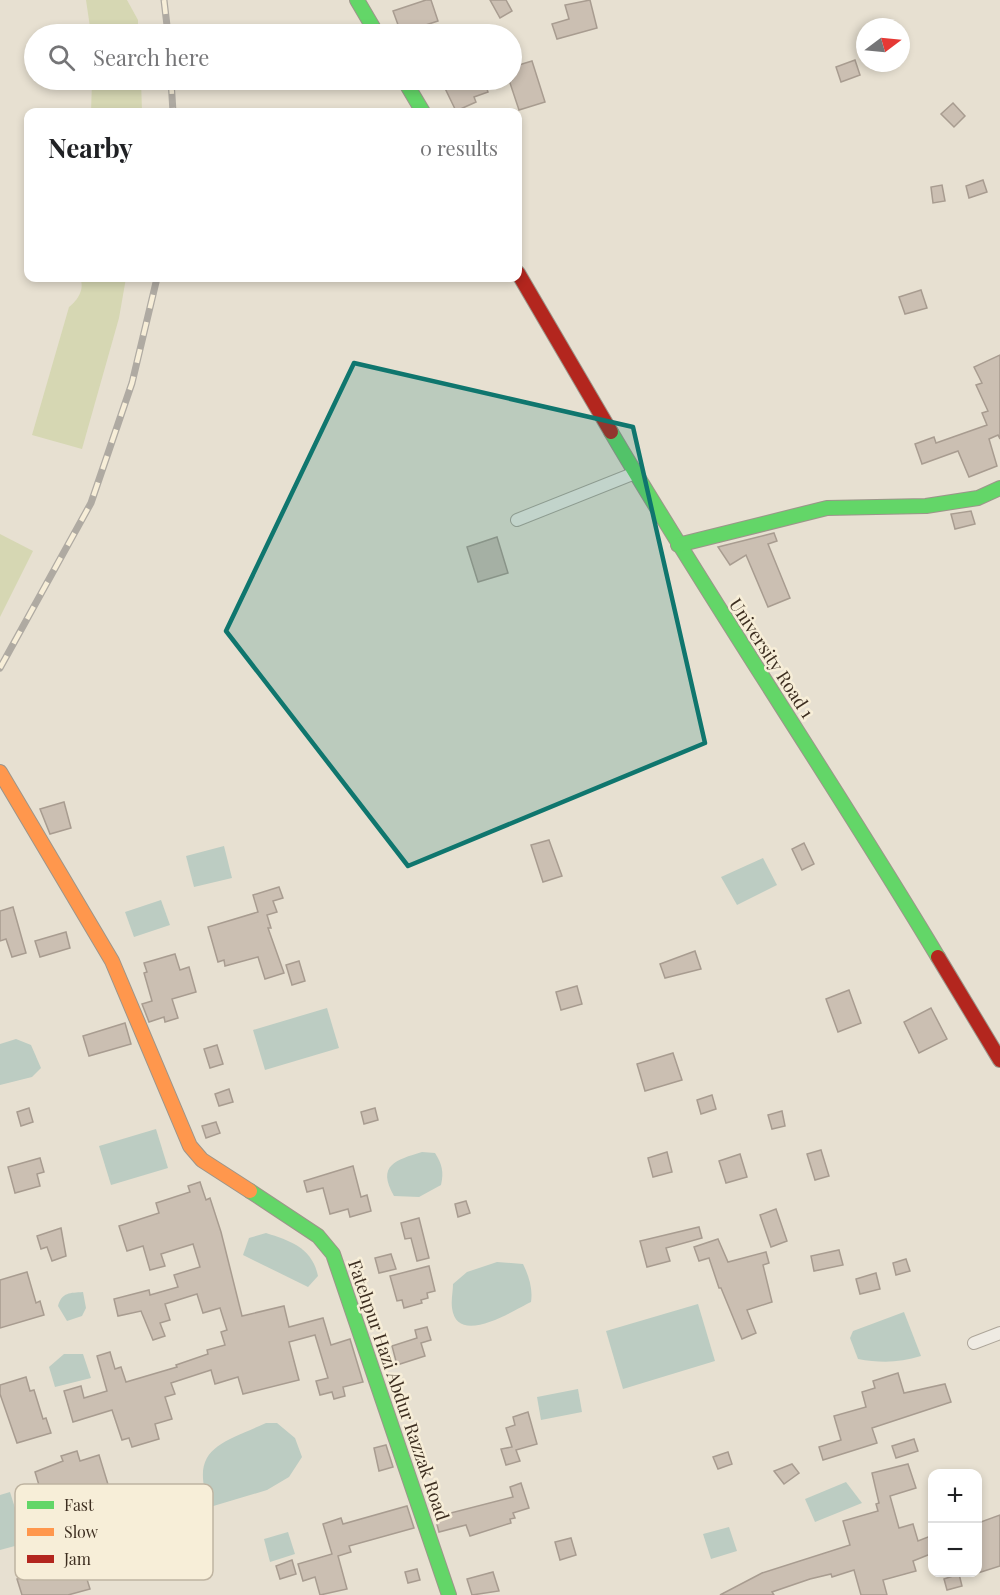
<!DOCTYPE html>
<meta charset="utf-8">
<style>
:root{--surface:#fff;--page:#f6f6f6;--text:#202124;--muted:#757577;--line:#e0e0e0}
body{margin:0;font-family:"Playfair Display",serif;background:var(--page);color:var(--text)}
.controls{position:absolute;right:18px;bottom:18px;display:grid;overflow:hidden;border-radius:12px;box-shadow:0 3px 9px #0003}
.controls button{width:54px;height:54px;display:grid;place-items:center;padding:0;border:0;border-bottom:2px solid var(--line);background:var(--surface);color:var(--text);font:30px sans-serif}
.compass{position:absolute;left:856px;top:18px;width:54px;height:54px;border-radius:50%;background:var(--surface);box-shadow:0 3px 9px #0003;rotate:74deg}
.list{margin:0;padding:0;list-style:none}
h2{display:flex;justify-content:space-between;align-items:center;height:78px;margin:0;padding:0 24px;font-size:26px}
h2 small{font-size:20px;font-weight:400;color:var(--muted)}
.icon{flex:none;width:33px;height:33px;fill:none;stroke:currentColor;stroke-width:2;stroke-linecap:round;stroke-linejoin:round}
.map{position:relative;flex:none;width:1000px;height:1595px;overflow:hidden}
.search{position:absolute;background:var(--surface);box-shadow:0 3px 9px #0003;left:24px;top:24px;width:498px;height:66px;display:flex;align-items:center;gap:15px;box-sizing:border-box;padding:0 21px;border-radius:33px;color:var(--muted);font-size:22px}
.panel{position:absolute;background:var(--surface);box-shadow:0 3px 9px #0003;left:24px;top:108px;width:498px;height:174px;border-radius:12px}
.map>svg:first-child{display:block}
.green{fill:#d6d7b3}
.water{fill:#bcccc2}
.building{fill:#cbbfb2;stroke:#a89c90;stroke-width:1.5}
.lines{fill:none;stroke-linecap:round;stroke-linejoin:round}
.street-casing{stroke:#ada599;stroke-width:14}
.fast-casing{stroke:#9c958a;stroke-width:16}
.slow-casing{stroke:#9c958a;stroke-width:16}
.jam-casing{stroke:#9c958a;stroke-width:16}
.street{stroke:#efebe3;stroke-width:12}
.fast{stroke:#63d668;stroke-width:14}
.slow{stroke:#ff974d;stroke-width:14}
.jam{stroke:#b3261e;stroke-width:14}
.rail-casing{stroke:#afaaa2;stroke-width:7}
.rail{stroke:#f7eed8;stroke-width:4.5;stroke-dasharray:14;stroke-linecap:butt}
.marked{fill:#0f766e;fill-opacity:0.2;stroke:#0f766e;stroke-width:4.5;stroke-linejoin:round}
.labels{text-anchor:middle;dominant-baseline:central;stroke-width:5;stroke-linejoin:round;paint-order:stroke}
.street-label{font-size:18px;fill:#3d2e20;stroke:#f7eed8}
.key{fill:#f7eed8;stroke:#bfb4a1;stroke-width:1.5}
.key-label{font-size:16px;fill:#3d2e20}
</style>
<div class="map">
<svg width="1000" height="1595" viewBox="0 0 1000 1595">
<rect width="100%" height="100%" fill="#e7e0d1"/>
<g class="green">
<polygon points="86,0 127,0 138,20 138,34 91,34"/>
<polygon points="92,80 141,80 142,112 91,112"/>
<path d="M80,278h46l-7,40 -37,131 -50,-14 37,-128c9,-7 16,-18 11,-29z"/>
<polygon points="0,534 33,551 0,617"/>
</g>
<g class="water">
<polygon points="224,846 232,878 194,887 186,856"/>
<polygon points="763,858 777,885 737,905 721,877"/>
<polygon points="161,900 170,925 134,937 125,912"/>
<polygon points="327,1008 339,1048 265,1070 253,1030"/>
<polygon points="16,1039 31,1045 41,1068 32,1077 0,1085 0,1044"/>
<polygon points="156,1129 168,1168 111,1185 99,1146"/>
<path d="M422,1152l13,1c7,11 9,19 6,32l-22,12 -25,-1c-18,-31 2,-36 28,-44z"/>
<path d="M266,1233c25,8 46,15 52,43l-10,11 -65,-32 6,-17z"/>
<path d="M497,1262l26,2c6,12 10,25 8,38 -19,9 -74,45 -79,6 -1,-8 1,-17 1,-24l14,-12z"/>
<path d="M83,1292l3,16 -4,8 -15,5 -9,-15c4,-14 12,-13 25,-14z"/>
<polygon points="698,1304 715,1361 623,1389 606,1331"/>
<path d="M904,1312l17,44c-22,7 -41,7 -63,3l-8,-21 3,-7z"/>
<polygon points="64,1354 83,1354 91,1378 55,1387 49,1367"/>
<polygon points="578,1389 582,1412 541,1420 537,1397"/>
<path d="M266,1423h11l18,15 7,19 -13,20 -22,13 -57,17c-22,-59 10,-63 56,-84z"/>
<polygon points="846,1482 862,1503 815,1522 805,1499"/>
<polygon points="10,1492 26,1543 0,1550 0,1495"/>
<polygon points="729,1527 737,1551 711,1559 703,1534"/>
<polygon points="288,1532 295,1554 270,1562 264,1539"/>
</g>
<g class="building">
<polygon points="426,0 431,0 438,21 401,33 393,11"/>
<polygon points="490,0 506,0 512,11 500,18"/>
<polygon points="590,0 597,28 557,39 552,24 569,19 565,5"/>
<polygon points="855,60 860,75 841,82 836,67"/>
<polygon points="532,61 545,102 519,110 509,80 512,80 512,67"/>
<polygon points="441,80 484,80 488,92 474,97 476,102 456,111"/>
<polygon points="953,103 965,116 954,127 941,114"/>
<polygon points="983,180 987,192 969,198 966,186"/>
<polygon points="942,185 945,201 933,203 931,187"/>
<polygon points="921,290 927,308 905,314 899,297"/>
<polygon points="1000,355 1000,439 998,435 989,439 997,466 969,477 958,451 922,464 915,444 934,437 936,443 987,425 982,413 988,411 976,385 982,383 974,367"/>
<polygon points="971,511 975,524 955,529 951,514"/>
<polygon points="774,533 777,541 768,544 790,598 768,607 746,555 730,565 718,547"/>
<polygon points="497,537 508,573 478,582 467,547"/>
<polygon points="64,802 71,828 50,834 40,809"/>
<polygon points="549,840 562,876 543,882 531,845"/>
<polygon points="804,843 814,864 802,870 792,849"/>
<polygon points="279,887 283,898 273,901 277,912 267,915 271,928 268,928 284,973 265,979 258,957 225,966 224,960 218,962 208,927 258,912 253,895"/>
<polygon points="13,907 26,953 12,957 6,939 0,941 0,911"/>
<polygon points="66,932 70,948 40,957 35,941"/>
<polygon points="695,951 701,969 665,978 660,964"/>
<polygon points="175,954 180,970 189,967 196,992 172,999 178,1018 165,1022 164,1017 149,1022 142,1004 152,1001 144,973 147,972 144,963"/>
<polygon points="299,961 305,981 292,985 286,965"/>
<polygon points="577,986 582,1004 561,1010 556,992"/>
<polygon points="849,990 861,1023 838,1032 826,999"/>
<polygon points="931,1008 947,1039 919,1053 904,1022"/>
<polygon points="125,1023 131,1044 89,1056 83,1036"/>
<polygon points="217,1045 223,1064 210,1068 204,1049"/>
<polygon points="673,1053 682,1080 645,1091 637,1064"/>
<polygon points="229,1089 233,1102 219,1106 215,1094"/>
<polygon points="712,1095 716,1109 701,1114 697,1100"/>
<polygon points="29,1108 33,1122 21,1126 17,1112"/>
<polygon points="375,1108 378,1120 364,1124 361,1112"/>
<polygon points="782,1111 785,1126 772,1129 768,1115"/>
<polygon points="216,1122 220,1133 206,1138 202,1126"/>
<polygon points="821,1150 829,1176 815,1180 807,1154"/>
<polygon points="667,1152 672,1172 653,1177 648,1158"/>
<polygon points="740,1154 747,1177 726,1183 719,1161"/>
<polygon points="40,1158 44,1172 37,1174 40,1186 15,1193 8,1167"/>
<polygon points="353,1166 361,1197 367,1195 371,1211 350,1217 348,1209 330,1214 323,1188 307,1192 304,1181"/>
<polygon points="200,1182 206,1200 210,1198 221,1232 242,1316 284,1306 289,1327 323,1318 331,1345 350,1339 363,1382 343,1387 345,1396 334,1399 332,1392 320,1395 316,1381 328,1378 315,1335 289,1342 299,1380 243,1394 238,1377 215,1384 211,1370 171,1383 175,1394 165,1397 172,1419 155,1424 159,1439 132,1447 129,1438 122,1440 112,1410 73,1422 64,1391 81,1386 84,1398 107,1391 97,1356 110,1352 115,1369 121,1367 126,1382 177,1367 176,1365 208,1354 207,1350 225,1345 221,1332 227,1330 220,1308 203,1313 197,1294 165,1304 170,1320 160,1323 165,1336 153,1340 141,1311 118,1316 114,1299 149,1290 150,1295 178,1287 174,1275 200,1267 193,1244 161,1254 165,1266 150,1270 143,1246 127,1251 119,1226 159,1213 156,1203 190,1192 188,1186"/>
<polygon points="466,1201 470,1213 458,1217 455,1204"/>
<polygon points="776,1209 787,1241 771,1247 760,1215"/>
<polygon points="419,1218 429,1258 417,1261 411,1238 405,1239 401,1223"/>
<polygon points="699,1227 702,1238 666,1248 670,1261 647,1267 640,1241"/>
<polygon points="61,1228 66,1256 52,1261 47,1247 41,1249 37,1236"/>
<polygon points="718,1239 728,1262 766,1252 769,1263 763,1265 772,1302 747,1310 756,1333 742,1339 721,1288 719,1288 709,1258 699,1261 694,1247"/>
<polygon points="839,1250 843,1265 814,1271 811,1256"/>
<polygon points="391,1254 396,1269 379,1273 375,1258"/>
<polygon points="906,1259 910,1271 896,1275 893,1263"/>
<polygon points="429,1266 435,1291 427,1293 428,1298 421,1300 422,1303 404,1308 402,1300 397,1301 390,1276"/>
<polygon points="27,1272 36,1303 40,1301 44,1315 0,1328 0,1280"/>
<polygon points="876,1273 880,1289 860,1294 856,1279"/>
<polygon points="427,1327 431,1340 421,1343 425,1356 397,1365 392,1346 417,1338 415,1330"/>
<polygon points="898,1373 904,1393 945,1384 951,1402 872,1428 877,1443 823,1460 819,1447 841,1440 834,1416 866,1407 862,1392 875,1388 873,1381"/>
<polygon points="26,1377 30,1391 34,1390 43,1419 46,1418 51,1433 17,1443 0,1394 0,1385"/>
<polygon points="528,1412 537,1444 516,1450 520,1461 506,1465 501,1449 512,1447 506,1428 515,1425 513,1417"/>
<polygon points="914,1439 918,1451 896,1458 892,1446"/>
<polygon points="386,1445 393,1467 379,1471 374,1448"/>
<polygon points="77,1451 80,1461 99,1455 110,1491 99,1494 103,1509 85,1513 86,1518 73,1522 66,1499 45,1505 35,1472 63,1461 61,1456"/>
<polygon points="728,1452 732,1464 718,1469 713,1457"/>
<polygon points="792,1464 799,1473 784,1484 774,1471"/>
<polygon points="908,1464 916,1488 890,1496 899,1528 913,1524 918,1541 933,1535 933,1553 913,1561 916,1571 883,1580 887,1595 861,1595 854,1570 832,1577 831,1574 810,1579 772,1592 774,1595 720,1595 762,1573 850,1545 843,1521 878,1511 876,1504 879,1503 872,1473"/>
<polygon points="521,1483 529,1508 513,1513 515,1518 510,1519 511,1523 470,1536 466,1525 439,1532 435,1517 513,1497 510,1487"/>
<polygon points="407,1506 414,1528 349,1546 351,1552 338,1556 347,1589 320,1595 315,1577 303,1581 298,1564 332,1554 323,1524 341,1518 343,1524"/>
<polygon points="1000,1515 1000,1566 978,1573 978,1523"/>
<polygon points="571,1538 576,1555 560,1560 555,1542"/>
<polygon points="50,1550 59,1570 82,1563 90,1589 68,1595 22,1595 17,1579 29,1576 27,1569 41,1565 38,1553"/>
<polygon points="292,1560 296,1574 280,1579 276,1566"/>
<polygon points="417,1569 420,1580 408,1583 405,1572"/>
<polygon points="493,1572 499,1591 472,1595 467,1579"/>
<polygon points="959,1574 962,1586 947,1590 944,1579"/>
</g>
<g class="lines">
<defs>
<g id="street">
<polyline points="517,520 635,473"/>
<polyline points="974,1343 1000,1333"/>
</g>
<g id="fast">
<polyline points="357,0 377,34"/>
<polyline points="404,80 423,112"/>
<path d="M611,432c105,178 221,348 327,525"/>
<polyline points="678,545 827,508 926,506 978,498 1000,488"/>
<polyline points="250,1191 318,1236 333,1254 449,1595"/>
</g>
<polyline id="slow" points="0,772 112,961 190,1146 202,1160 250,1191"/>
<g id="jam">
<polyline points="518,273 611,432"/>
<polyline points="938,957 1000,1060"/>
</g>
</defs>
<use href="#street" class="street-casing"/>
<use href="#fast" class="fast-casing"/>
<use href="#slow" class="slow-casing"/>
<use href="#jam" class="jam-casing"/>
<use href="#street" class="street"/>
<use href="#fast" class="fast"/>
<use href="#slow" class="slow"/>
<use href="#jam" class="jam"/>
<defs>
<g id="rail">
<polyline points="164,0 168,34"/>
<polyline points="171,80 173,112"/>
<polyline points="0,668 91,503 132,383 157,278"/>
</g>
</defs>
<use href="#rail" class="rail-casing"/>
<use href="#rail" class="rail"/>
</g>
<path class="marked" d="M354,363l279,64 72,316 -297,123 -182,-235z"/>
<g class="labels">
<g class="street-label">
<text transform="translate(772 658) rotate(57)">University Road 1</text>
<text transform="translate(399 1390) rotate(71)">Fatehpur Hazi Abdur Razzak Road</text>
</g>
</g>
<rect x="15" y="1484" width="198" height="96" rx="9" class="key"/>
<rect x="27" y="1501" width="27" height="8" fill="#63d668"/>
<rect x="27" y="1528" width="27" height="8" fill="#ff974d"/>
<rect x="27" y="1555" width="27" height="8" fill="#b3261e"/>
<g class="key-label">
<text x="64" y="1511">Fast</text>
<text x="64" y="1538">Slow</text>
<text x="64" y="1565">Jam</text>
</g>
</svg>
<div class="controls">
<button>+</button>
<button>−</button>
</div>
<svg class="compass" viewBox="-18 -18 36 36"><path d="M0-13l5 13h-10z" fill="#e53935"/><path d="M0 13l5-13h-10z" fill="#757577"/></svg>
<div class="search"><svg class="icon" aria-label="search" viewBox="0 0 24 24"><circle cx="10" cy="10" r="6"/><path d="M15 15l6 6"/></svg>Search here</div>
<section class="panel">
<h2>Nearby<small>0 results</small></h2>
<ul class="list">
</ul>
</section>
</div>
